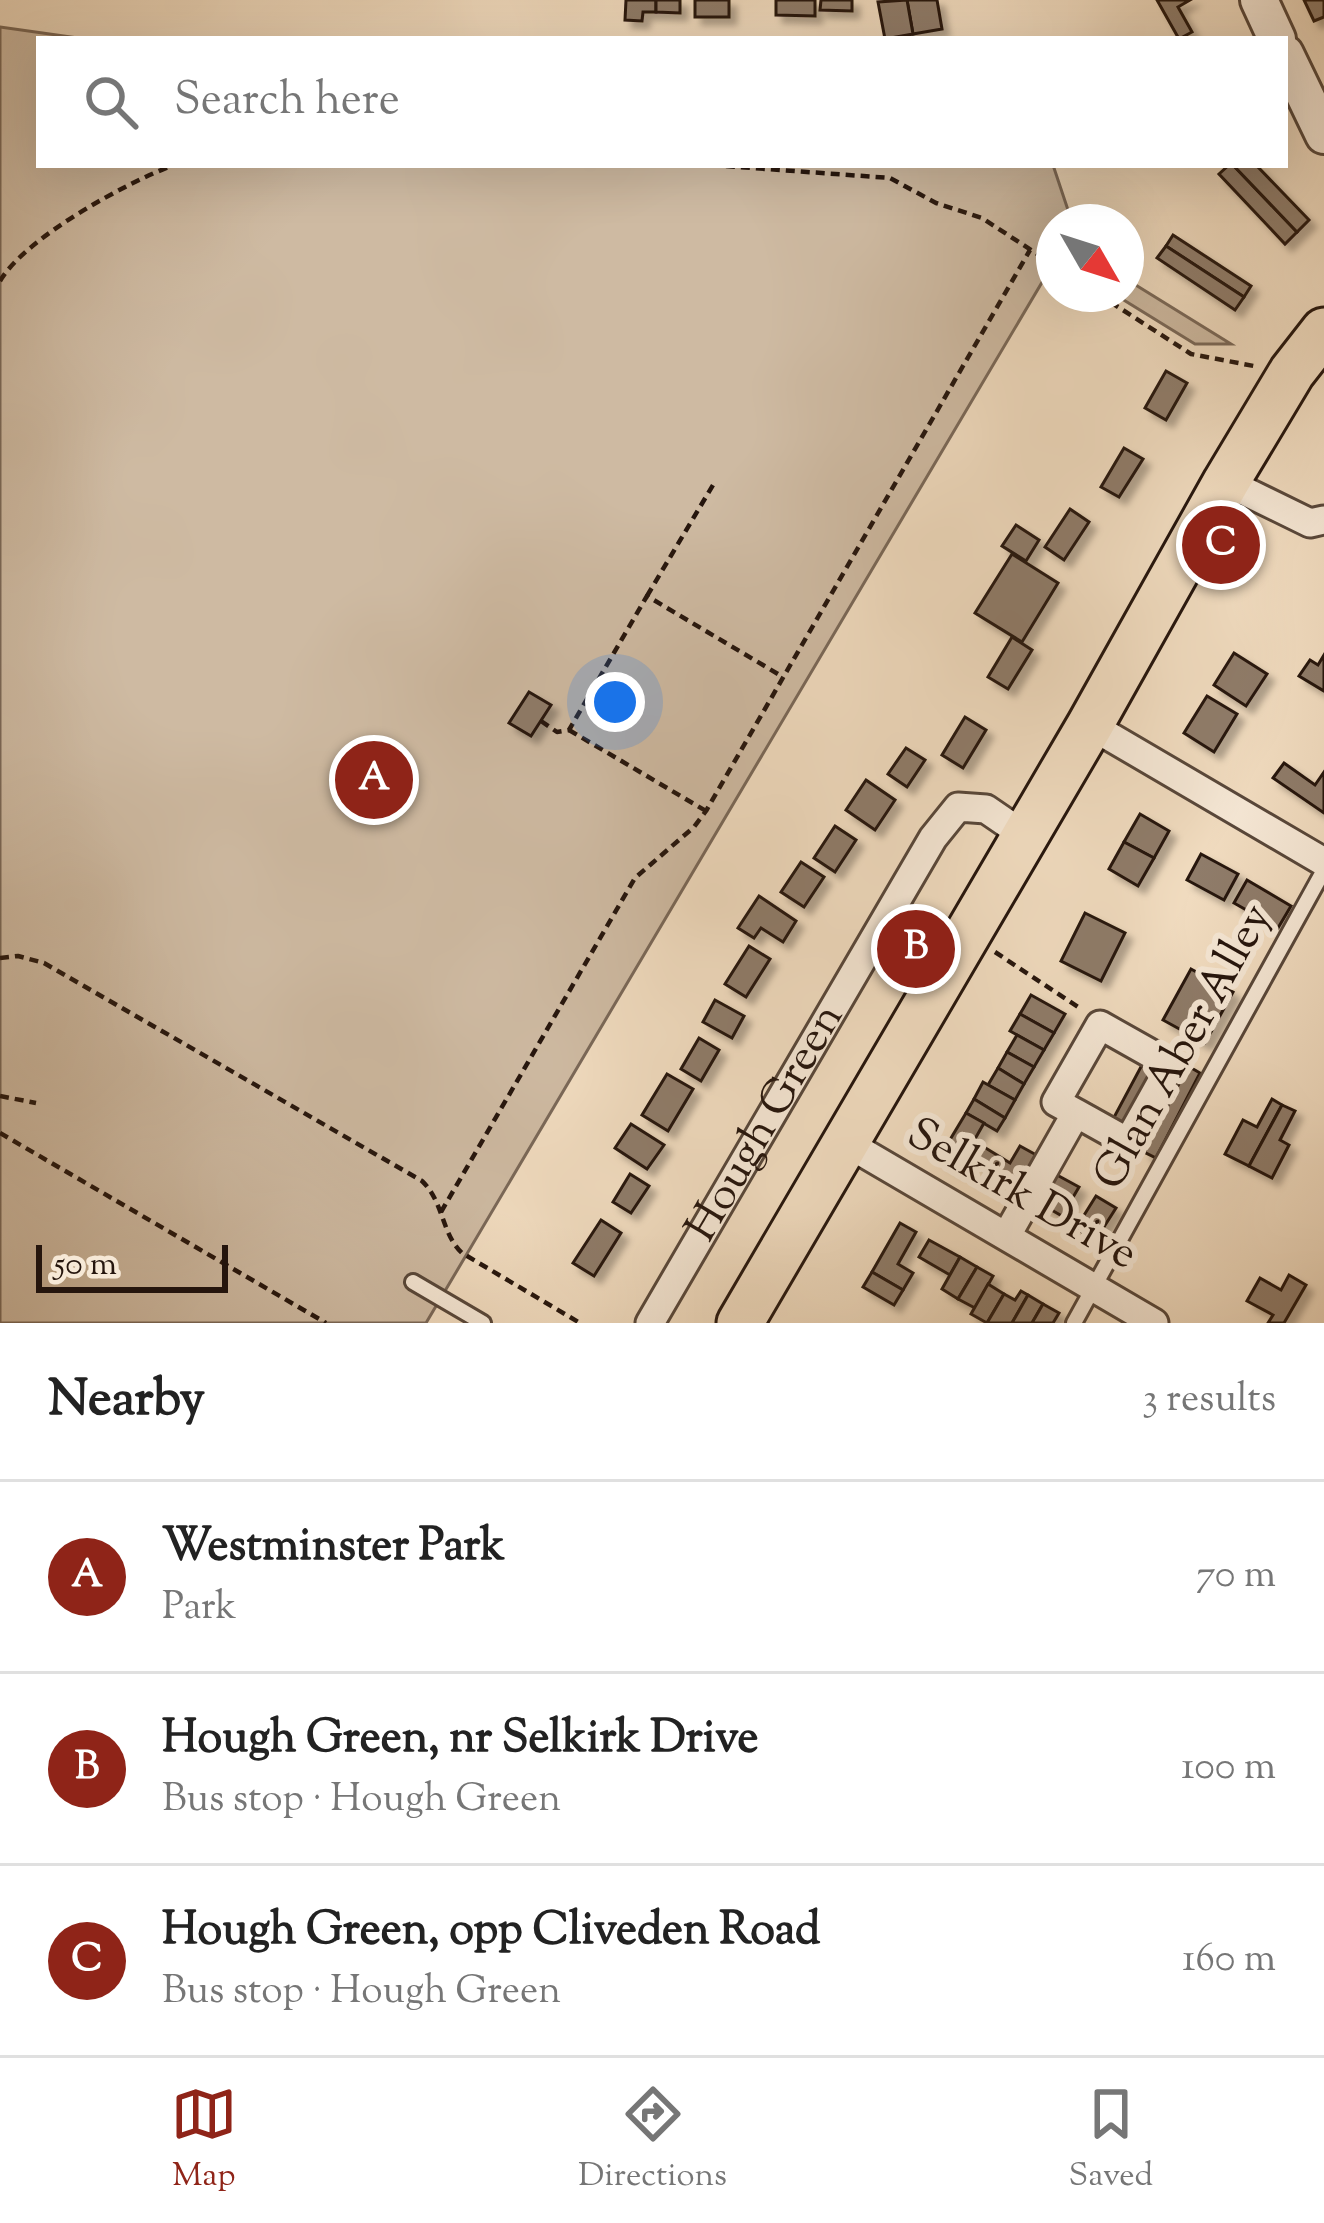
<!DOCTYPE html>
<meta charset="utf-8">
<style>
:root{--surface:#fff;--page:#f2f2f2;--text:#222;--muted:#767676;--line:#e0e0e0;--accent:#8f2418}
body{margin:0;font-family:"Sorts Mill Goudy",serif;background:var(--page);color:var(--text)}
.compass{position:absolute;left:1036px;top:204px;width:108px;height:108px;border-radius:50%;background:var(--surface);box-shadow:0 12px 48px #0002;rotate:129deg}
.scale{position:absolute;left:36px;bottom:30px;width:192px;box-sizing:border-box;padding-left:12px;border:6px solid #25150d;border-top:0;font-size:33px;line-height:42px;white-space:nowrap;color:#25150d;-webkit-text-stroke:9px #f6e8d6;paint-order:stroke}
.you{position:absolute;left:615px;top:702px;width:42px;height:42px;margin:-30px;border:9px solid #fff;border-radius:50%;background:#1a73e8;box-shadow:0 0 0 18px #1a73e833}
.badge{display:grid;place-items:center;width:78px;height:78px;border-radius:50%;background:var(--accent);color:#fff;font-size:39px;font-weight:700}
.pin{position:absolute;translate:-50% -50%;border:6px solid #fff;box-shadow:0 3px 12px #0006}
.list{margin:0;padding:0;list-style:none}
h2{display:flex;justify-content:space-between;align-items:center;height:156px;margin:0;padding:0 48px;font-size:51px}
h2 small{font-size:39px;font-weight:400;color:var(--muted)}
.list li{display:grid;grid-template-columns:78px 1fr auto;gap:36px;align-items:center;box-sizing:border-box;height:192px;padding:0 48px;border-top:3px solid var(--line)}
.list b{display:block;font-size:45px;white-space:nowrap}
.list p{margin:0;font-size:39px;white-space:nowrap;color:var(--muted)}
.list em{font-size:39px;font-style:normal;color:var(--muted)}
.icon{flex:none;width:66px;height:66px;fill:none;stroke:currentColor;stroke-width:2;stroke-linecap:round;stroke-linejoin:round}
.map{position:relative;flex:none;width:1324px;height:1323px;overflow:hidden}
.search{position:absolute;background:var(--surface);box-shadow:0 12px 48px #0002;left:36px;right:36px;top:36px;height:132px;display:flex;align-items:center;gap:30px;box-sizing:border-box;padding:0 42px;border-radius:0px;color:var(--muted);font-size:45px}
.sheet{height:732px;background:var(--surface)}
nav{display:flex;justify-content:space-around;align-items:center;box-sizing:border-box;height:168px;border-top:3px solid var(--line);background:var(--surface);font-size:33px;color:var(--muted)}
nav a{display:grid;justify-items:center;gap:6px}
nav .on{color:var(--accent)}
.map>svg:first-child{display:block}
.green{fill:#cebaa2;stroke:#7a6858;stroke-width:3}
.building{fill:#8f7c6a;stroke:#25150d;stroke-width:3;filter:url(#shadow)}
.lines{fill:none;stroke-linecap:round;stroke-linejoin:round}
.service-casing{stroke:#58473a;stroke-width:20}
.minor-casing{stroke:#58473a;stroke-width:33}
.tertiary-casing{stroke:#58473a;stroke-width:42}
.primary-casing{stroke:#25150d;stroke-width:51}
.path{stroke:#25150d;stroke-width:4.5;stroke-dasharray:9 6;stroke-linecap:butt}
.service{stroke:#f6e8d6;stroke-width:14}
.minor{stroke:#f6e8d6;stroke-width:27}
.tertiary{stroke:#f6e8d6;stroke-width:36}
.primary{stroke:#f1dcc0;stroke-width:45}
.labels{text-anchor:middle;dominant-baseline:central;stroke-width:12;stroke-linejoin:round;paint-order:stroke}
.street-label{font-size:45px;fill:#25150d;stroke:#f6e8d6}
</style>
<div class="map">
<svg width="1324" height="1323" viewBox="0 0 1324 1323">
<defs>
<filter id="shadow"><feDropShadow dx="7" dy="7" stdDeviation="3" flood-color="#0004"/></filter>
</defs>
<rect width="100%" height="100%" fill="#f1dcc0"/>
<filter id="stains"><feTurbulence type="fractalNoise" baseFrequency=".00167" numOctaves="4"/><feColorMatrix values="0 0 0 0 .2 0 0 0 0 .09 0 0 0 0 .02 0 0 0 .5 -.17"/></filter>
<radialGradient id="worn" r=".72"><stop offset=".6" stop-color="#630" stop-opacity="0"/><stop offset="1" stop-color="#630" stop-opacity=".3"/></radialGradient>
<g class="green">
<polygon points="0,27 85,39 39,39 39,165 1053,165 1072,222 1054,222 1054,262 426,1323 0,1323"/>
<polygon points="1126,279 1231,344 1195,344 1114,294 1126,294"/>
</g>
<g class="building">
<polygon points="626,0 656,0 656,12 643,12 642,21 625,20"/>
<polygon points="656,0 680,0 680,13 656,12"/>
<rect x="695" y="0" width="34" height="17"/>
<polygon points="776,0 815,0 815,16 776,15"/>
<polygon points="821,0 852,0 852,11 820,10"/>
<polygon points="907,0 937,0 942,29 913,34"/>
<polygon points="907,0 913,34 885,39 878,2"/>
<polygon points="1157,0 1190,0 1178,7 1192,32 1179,39"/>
<polygon points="1304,0 1324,0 1324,17 1314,21"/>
<polygon points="1229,165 1233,165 1297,232 1285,244 1219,174"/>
<polygon points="1233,165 1256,165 1309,220 1297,232"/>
<polygon points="1173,235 1251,286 1244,297 1166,246"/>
<polygon points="1166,246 1244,297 1235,310 1157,258"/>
<polygon points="1166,371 1187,383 1166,420 1145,408"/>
<polygon points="1124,448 1143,459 1119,497 1101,487"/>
<polygon points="1070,509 1089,522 1064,560 1045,547"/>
<polygon points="1016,525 1039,540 1026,561 1002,546"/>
<polygon points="1012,554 1058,583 1022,642 975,613"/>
<polygon points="1012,637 1032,650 1008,689 988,677"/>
<polygon points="1234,653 1267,674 1246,706 1214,685"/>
<polygon points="1324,655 1324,691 1299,676 1310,660 1318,665"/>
<polygon points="529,692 551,705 531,736 509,723"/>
<polygon points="1207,696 1237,714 1214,752 1184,733"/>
<polygon points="965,717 986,730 963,768 942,755"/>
<polygon points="906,748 925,760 907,787 888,774"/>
<polygon points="1284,763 1315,785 1324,772 1324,813 1273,778"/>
<polygon points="866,780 895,800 875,830 846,810"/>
<polygon points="1140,814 1169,831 1154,858 1124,842"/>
<polygon points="835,826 856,840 835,872 814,858"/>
<polygon points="1124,842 1154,858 1138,886 1109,869"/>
<polygon points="1201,854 1238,874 1224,900 1187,880"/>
<polygon points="801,862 824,877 804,907 781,892"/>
<polygon points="1247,880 1291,906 1278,928 1234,903"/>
<polygon points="759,896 796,921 783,942 761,928 754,938 738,928"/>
<polygon points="1085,913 1125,933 1101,981 1061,961"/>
<polygon points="749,946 770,959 746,997 725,984"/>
<polygon points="1191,969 1233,992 1205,1043 1163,1020"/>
<polygon points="1031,995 1065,1014 1054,1033 1020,1014"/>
<polygon points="715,1000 744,1016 732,1038 703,1022"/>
<polygon points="1020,1014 1054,1033 1044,1050 1010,1031"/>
<polygon points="1017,1035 1044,1050 1034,1067 1007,1052"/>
<polygon points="699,1038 719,1050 701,1081 681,1069"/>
<polygon points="1007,1052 1034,1067 1024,1084 998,1068"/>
<polygon points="1143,1063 1155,1070 1124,1127 1112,1121"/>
<polygon points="1188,1066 1200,1073 1156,1158 1144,1152"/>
<polygon points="998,1068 1024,1084 1015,1100 988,1085"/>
<polygon points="667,1074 693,1089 668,1131 642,1115"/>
<polygon points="983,1082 1015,1100 1005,1118 974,1099"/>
<polygon points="974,1099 1005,1118 997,1131 966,1113"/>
<polygon points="1272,1099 1282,1105 1249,1166 1225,1154 1243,1120 1257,1127"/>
<polygon points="1282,1105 1295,1111 1280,1140 1289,1145 1272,1178 1249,1166"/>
<polygon points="966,1113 984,1123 958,1169 939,1158"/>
<polygon points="631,1124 664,1145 647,1169 615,1148"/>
<polygon points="1020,1146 1040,1157 1021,1189 975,1162 984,1147 1010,1163"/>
<polygon points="630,1174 649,1186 631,1213 613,1202"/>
<polygon points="1057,1175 1079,1187 1062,1216 1041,1204"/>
<polygon points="1096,1196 1116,1208 1095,1241 1076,1228"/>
<polygon points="601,1220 621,1233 594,1276 573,1263"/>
<polygon points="900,1223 916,1232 898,1264 913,1273 903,1290 872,1272"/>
<polygon points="929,1240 960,1257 950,1275 919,1257"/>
<polygon points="960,1257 977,1267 958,1299 942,1289"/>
<polygon points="977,1267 993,1276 975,1308 958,1299"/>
<polygon points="872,1272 903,1290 894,1305 863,1287"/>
<polygon points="1289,1275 1306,1285 1284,1323 1268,1323 1273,1315 1247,1301 1260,1278 1281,1290"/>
<polygon points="988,1284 1004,1294 987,1323 971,1314"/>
<polygon points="1021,1291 1028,1295 1012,1323 987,1323 1004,1294 1015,1300"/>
<polygon points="1028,1295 1043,1304 1032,1323 1012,1323"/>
<polygon points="1043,1304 1059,1313 1053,1323 1032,1323"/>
</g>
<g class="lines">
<defs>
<g id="service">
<polyline points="413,1282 483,1323"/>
<polyline points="1074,1323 1324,870"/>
</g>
<g id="minor">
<polyline points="1226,482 1310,523 1324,520"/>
<polyline points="1090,725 1324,862"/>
<polyline points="845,1142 1154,1323"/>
<polyline points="1007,1235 1076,1113 1056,1102 1100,1025 1171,1065 1128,1142 1076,1113"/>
<path id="s1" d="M650,1323l283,-485 25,-31 28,2 38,26"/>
</g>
<g id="tertiary">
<polyline points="1259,0 1277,39"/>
<polyline points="1285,54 1324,135"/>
</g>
<polyline id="primary" points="740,1323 1090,725 1226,482 1292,372 1324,331"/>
</defs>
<use href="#service" class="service-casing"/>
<use href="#minor" class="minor-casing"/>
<use href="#tertiary" class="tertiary-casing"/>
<use href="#primary" class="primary-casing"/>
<g class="path">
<polyline points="711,165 890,178 936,203 982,218 1054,265"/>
<path d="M0,281c25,-43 127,-99 174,-116"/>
<polyline points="1098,294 1191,354 1254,366"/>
<polyline points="647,596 716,480"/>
<polyline points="541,721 557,732 569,730 647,596 783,677"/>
<polyline points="569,730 706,811"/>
<polyline points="995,952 1081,1009"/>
<path d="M0,958l18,-2 26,7 378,218c22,21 19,52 40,72l118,70"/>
<polyline points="0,1096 36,1103"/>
<polyline points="0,1133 326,1323"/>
<polyline points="441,1212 635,878 694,827 706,811 1030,250"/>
</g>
<use href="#service" class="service"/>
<use href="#minor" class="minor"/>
<use href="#tertiary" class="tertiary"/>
<use href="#primary" class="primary"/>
</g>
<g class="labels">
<g class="street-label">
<text transform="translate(1185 1048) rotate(-61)">Glan Aber Alley</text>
<text stroke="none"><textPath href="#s1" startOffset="231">Hough Green</textPath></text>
<text transform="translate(1021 1196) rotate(30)">Selkirk Drive</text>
</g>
</g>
<rect width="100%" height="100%" filter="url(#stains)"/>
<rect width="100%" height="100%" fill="url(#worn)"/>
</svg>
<svg class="compass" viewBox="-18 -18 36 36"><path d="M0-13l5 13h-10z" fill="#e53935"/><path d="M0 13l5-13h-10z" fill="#767676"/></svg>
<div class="scale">50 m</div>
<div class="you"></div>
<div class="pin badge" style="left:374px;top:780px">A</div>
<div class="pin badge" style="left:916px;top:949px">B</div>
<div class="pin badge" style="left:1221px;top:545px">C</div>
<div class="search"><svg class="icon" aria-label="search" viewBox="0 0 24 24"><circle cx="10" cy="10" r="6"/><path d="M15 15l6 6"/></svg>Search here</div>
</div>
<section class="sheet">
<h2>Nearby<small>3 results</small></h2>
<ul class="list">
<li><span class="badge">A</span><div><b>Westminster Park</b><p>Park</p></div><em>70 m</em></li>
<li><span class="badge">B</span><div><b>Hough Green, nr Selkirk Drive</b><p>Bus stop · Hough Green</p></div><em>100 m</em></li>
<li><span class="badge">C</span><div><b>Hough Green, opp Cliveden Road</b><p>Bus stop · Hough Green</p></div><em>160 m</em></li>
</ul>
</section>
<nav>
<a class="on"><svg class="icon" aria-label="map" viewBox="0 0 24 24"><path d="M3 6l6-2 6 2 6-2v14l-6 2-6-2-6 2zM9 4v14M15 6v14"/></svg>Map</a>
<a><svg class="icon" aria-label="directions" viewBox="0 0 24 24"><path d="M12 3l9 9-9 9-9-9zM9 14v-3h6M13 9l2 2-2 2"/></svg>Directions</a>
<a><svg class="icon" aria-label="saved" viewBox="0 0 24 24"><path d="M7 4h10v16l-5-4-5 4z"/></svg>Saved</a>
</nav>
